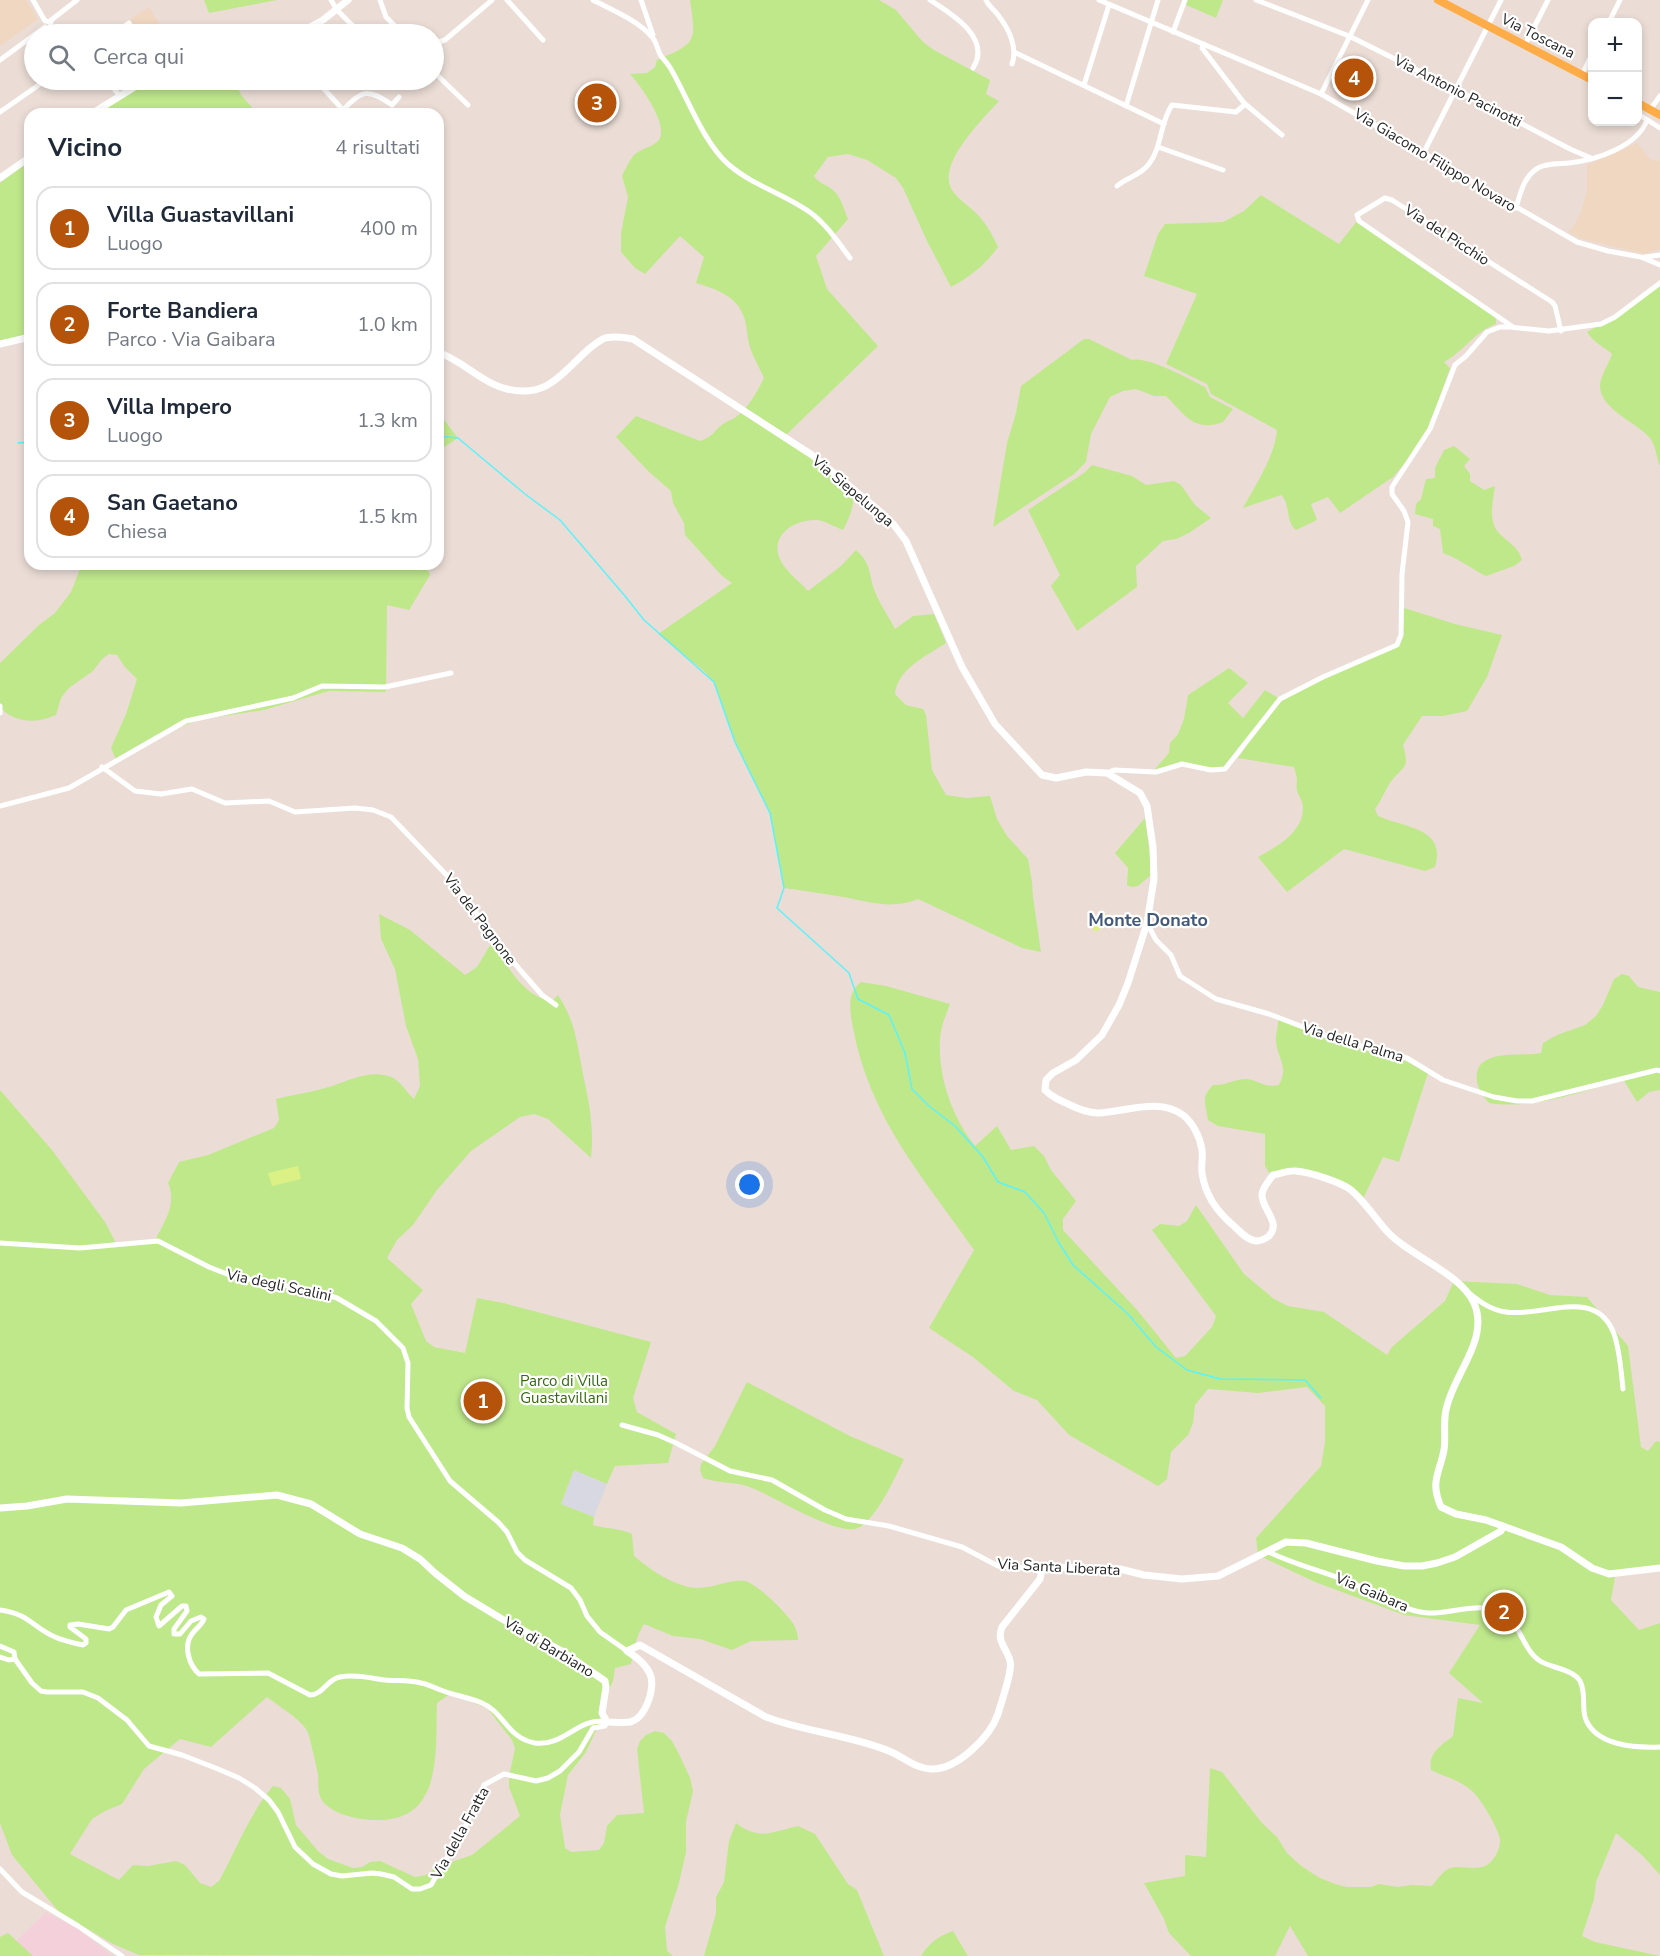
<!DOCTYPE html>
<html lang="it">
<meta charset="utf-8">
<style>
:root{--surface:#fff;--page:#f6f6f7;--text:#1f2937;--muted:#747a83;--line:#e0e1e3;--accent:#b45309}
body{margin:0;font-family:"Nunito Sans",sans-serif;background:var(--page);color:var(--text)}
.controls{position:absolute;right:18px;top:18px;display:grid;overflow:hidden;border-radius:12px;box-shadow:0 3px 9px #0003}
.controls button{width:54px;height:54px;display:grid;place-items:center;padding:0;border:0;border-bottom:2px solid var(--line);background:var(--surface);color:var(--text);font:30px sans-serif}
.you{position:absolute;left:750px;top:1185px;width:21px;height:21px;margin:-15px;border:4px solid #fff;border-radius:50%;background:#1a73e8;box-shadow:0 0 0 9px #1a73e833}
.badge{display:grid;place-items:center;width:39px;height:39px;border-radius:50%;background:var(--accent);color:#fff;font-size:20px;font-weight:700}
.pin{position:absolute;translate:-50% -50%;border:3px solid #fff;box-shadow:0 2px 6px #0006}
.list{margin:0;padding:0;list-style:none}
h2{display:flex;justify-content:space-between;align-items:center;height:78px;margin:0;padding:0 24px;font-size:26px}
h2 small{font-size:20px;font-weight:400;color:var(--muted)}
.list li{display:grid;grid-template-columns:39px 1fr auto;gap:18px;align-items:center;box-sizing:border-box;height:84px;margin:0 12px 12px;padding:0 12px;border:2px solid var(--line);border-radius:18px}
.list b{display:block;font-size:22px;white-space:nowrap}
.list p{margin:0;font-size:20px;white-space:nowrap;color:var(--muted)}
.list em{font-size:20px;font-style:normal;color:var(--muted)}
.icon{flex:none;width:33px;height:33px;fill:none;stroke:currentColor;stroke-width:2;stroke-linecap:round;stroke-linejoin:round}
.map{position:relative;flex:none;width:1660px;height:1956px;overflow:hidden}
.search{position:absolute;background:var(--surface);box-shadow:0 3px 9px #0003;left:24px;top:24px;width:420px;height:66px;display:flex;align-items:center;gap:15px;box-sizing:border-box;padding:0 21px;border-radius:33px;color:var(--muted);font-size:22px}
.panel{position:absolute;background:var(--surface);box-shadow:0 3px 9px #0003;left:24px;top:108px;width:420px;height:462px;border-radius:18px}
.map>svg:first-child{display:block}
.industrial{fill:#d8d8e2}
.education{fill:#f0d7c2}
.medical{fill:#f4d1da}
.green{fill:#bfe88b;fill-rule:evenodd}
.pitch{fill:#dbf185}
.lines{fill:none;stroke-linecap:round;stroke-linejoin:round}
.stream{stroke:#5cf2fa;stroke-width:1.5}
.minor{stroke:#fff;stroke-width:5}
.tertiary{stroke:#fff;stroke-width:7}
.primary{stroke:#feac48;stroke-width:8}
.labels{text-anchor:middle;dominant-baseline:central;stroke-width:4.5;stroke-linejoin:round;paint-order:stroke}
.street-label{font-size:15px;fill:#262626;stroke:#fff}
.park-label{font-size:15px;fill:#366812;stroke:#fff}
.quarter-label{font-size:18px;font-weight:bold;fill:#43597a;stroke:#fff}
</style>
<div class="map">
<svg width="1660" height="1956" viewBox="0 0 1660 1956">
<rect width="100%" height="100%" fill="#ebddd6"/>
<polygon class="industrial" points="574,1470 607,1484 594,1517 561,1504"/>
<g class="education">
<polygon points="0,0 26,0 38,19 0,46"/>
<polygon points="149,7 166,34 137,34 129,20"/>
<polygon points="1637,143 1650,159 1660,161 1660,249 1646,254 1582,239 1568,232 1575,224 1581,211 1587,191 1587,165"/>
</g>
<polygon class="medical" points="46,1912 79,1930 113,1956 33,1956 16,1941"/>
<g class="green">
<polygon points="204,0 277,0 209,13"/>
<path d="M690,0h189l17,10 27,32 11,8 56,30 -4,14 13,7c-16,18 -63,63 -47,89 6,9 17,16 24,23 9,9 17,22 22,34 -13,18 -28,30 -47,40l-24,-46 -24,-53 -7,-10 -29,-18 -19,-6 -20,3 -14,19c5,8 13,8 20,15 7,6 10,19 14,28l-32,37 11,33 51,57 -94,91 71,55c-2,14 -5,26 -12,38 -8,-3 -18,-9 -26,-10 -25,-1 -50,18 -35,43 6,10 18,19 26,28l33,-25 15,-16c17,15 12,26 20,44 5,12 13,23 19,35l18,-13 21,-2 12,29c-19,13 -48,25 -51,51l11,11 17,4 3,6 6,55 14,25 20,3 24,-2 7,23 10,17 21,23 4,23 1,15 8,55 -19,-4 -104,-49c-23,10 -47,4 -69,-1 -22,-4 -44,-7 -65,-10l-14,-75 -35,-71 -21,-60 -10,-11 -46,-37 74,-51 -10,-7 -37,-41 -1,-12 -11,-20 -2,-12 -23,-20 -32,-34 20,-21 64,25c16,-6 12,-9 23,-17 4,-3 9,-4 13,-7 13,-10 21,-25 28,-39 -5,-11 -12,-23 -15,-34 -2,-8 -2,-16 -4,-24 -7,-24 -27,-30 -49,-37l8,-26 -24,-21 -35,38 -10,-6 -14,-16v-19l7,-36 -6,-21c3,-6 7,-15 12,-21 6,-6 18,-8 24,-14 13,-14 -18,-56 -28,-67l17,-1 8,-6 2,-7c40,-17 39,-18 33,-60z"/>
<polygon points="1185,0 1223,0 1216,18 1184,4"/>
<polygon points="147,80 234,80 241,95 258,114 95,114"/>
<polygon points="30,161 30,336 0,340 0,183"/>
<path d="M1261,195l78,49 18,-23 139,94v9c-21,7 -33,28 -52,38l6,6 -20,57 -20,32 -17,20 -53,36 -12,-16 -17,7 6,16 -21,10c-11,-8 -5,-26 -15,-35l-38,13c12,-22 32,-52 34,-78l-66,-36 -4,-10 -41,-20 31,-70 -53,-18 14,-42 7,-10 58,-2 21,-11z"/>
<path d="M1660,283v183c-4,-9 -4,-23 -12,-30 -13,-14 -49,-28 -48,-51 1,-10 9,-22 12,-31 -10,-9 -17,-10 -25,-22l57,-34z"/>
<path d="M1084,339h5l43,21c16,-4 57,19 73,27l5,10 23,12 -10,13c-29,11 -39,-8 -57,-26h-12l-18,-7 -13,2 -13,6 -19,37 -5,28 -12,12 -81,53 14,-84 9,-30 5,-27z"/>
<polygon points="438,412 458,438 438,451"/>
<path d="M1454,446l16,13 -6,7 6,8v7l14,9 11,-4c-2,16 -8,37 6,49 9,9 17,11 21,25l-8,6 -28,10c-14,-7 -28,-18 -43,-23l-3,-24 -7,-3v-7l-18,-5 1,-10 5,-5 5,-20 9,-1v-10l9,-18z"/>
<polygon points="1092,465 1132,476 1146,485 1174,481 1181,485 1195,505 1211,518 1189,533 1176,539 1163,541 1136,566 1137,587 1077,631 1051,586 1060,575 1028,510 1084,473"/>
<path d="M82,564h343l5,11 -21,35 -22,-5 -1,87 -57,-1 -65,19 -61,9 -47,16 -39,27 -6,-14 15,-34 11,-35 -13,-13 -7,-11 -8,-1 -7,5 -9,12 -24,17 -8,10 -5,17c-21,9 -39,8 -56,-7v-45l39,-38 16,-12 16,-21z"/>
<path d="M1401,607l54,17 47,11 -15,42 -20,34 -24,5h-21l-19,29c6,23 3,19 -10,34 -7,8 -11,21 -18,30l3,7c26,12 69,11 57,51l-10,4 -81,-22 -57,43 -29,-35c18,-10 45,-24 45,-49 0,-8 -5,-12 -6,-18 -1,-3 0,-6 0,-9 0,-5 -2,-10 -3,-14l-56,-9 27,-39 13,-15 22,-16 96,-45 5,-7z"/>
<polygon points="1229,668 1248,683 1228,703 1243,718 1265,690 1280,699 1225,769 1182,764 1156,772 1155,769 1169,753 1170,743 1178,734 1184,719 1188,695"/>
<polygon points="1145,818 1150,855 1150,876 1138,886 1132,887 1127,885 1128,868 1115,853"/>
<path d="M379,914l31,16 55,45 12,-8 15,-25c15,23 31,55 60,59l6,-6c19,29 19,51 26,84 6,27 10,52 7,79l-43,-39 -14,-5 -14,3 -49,34 -34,39 -24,35 -16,15 -10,18 36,32 -12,14 15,37 8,6 31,6 12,-55 26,5 148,39 -18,56 4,14 39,22 -8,29 -53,3 -8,18 -33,-14 -13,34 33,13 -1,8c13,4 27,3 39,9l2,22c14,12 33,25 51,30 22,7 40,-7 59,-5 12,1 42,32 49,42 3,6 5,11 5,17l-47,1 -19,9 -32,-11 -27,-3 -29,-12c-10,17 -8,22 -13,40l-16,4 -2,13 -8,18 -5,23 -14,30 -18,23 -8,40 5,33 6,4 28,-2 5,-7 3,-17 10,-11 27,-2 -7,-64 3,-8 6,-6 9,-4 9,2 8,8 8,15 10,22 3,13 -7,31v30l-7,31 -14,44 2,24 6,5 -534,-1 -26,-11 -54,-32 -47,-57 -12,-32v-733l52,60 53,72 12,23 38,-5c10,-19 22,-36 13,-57l11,-21 29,-7 66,-27 5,-8 -3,-21c19,-5 38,-7 56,-13 18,-6 39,-17 59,-9 10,4 15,15 23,22l6,-13 -2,-27 -12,-33 -11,-57 -14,-30zM450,1694l37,14 25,32 3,8 -6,29v10l11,29 -48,39 -35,12 -11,8 -11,2 -35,-16 -10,1 -8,5 -9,1 -25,-9 -10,-8 -22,-26 -6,-26 -9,-11 -8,-2c-23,27 -37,64 -54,95l-8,6 -11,-4 -15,-18 -9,-4 -28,5 -15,-1 -14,15 -49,-26 22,-35 13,-8 17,-7 22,-35 36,-30 31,8 56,-50c11,9 36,23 41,36 3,9 8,32 10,41 1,11 -2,21 7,30 11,11 32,15 47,16 72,4 63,-67 65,-117z"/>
<path d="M1622,974l7,2 9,11 22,5v98l-11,2 -12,10 -14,-23c-39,13 -93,31 -134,24 -7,-8 -14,-18 -12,-30 4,-24 45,-16 64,-20l2,-10 14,-8 28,-10 11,-9 7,-11 11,-26z"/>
<path d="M861,982l25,4 64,18c-4,11 -10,24 -10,36 -2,37 12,77 35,106l22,-20 14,24 23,-4 10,10 7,14 25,31 -13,18v11l75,81 38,47 9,-2 27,-29 4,-11 -64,-86 8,-6 19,2 8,-5 9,-16 48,69 30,25 14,7 36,6 63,43 5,-8 53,-46 9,-20 63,3 33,11 37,2 41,49 13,101 7,4 8,-10 4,1v124l-44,5 -5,29 28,30 21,-7v252l-17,-19 -27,-23 -20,49 -2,17 -12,37 13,6 65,14h-352l-18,-30 -15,30h-84l-22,-23 -5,-14 -20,-36 41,-7v-21l21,2 4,-89 12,4 40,51 15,14 10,16 13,12 18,12 17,7 12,3h24l8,-3 19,3 14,-2 20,1c4,-5 10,-14 16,-17 11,-5 25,2 37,-3 8,-3 16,-17 15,-27 -2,-11 -19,-40 -28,-48 -12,-11 -27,-14 -41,-21 -3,-18 10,-24 22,-34l5,-38 25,5 -34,-30 31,-48 -76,-10 -89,-33 -57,-27 -2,-17 65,-72 4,-24v-36l-18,-19 -49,6 -50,-4 -13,16 -2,18 -5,12 -17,17 -4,27 -9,7 -89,-51 -32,-35 -23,-9 -41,-34 -44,-29 45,-78c-51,-73 -104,-131 -121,-222 -3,-16 -7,-35 8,-46z"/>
<path d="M1278,1018l36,15 88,26 26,14 -29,89 -16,-5 -21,44c-24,-22 -60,-33 -92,-27l-5,-8v-32l-47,-8 -10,-6c-2,-16 -8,-22 5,-35 12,1 21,-6 33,-6 14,1 16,9 33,6 10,-19 -1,-25 -3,-43 -1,-8 3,-15 2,-24z"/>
<path d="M747,1382l103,54 54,23c-9,18 -27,60 -46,69 -20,9 -85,-32 -106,-40 -16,-7 -33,-4 -49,-10l-3,-8 1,-6 14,-18z"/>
<path d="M736,1823c23,18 36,9 62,3l17,8 33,50 9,6 27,66h-180l12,-43v-16l8,-15 5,-41z"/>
<path d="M953,1931l15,25h-47c7,-12 19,-21 32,-25z"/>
<polygon points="8,1933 33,1956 0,1956 0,1937"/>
</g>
<g class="pitch">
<polygon points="1105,914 1110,923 1095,932 1089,923"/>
<polygon points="298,1166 301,1179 272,1186 268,1173"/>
</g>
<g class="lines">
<g class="stream">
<polyline points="438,436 458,438 525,494 560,520 625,596 644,620 714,682 735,742 770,813 784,888 777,908 849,973 858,999 889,1015 905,1053 912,1089 929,1106 955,1126 983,1157 998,1182 1025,1192 1044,1213 1059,1243 1073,1265 1128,1314 1156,1347 1187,1370 1220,1379 1305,1380 1321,1398"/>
<polyline points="18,443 30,442"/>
</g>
<g class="minor">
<polyline points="33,0 45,21 51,22 50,27 55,34"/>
<polyline points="331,0 337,10 361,34"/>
<polyline points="380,0 386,17 403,34"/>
<polyline points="507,0 543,40"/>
<path d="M593,0c19,10 44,20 58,36 6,5 6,14 10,20 4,5 8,9 11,15 16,28 32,72 56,93 25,22 57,30 83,49 16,12 27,29 39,45"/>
<polyline points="641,0 653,35"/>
<path d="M930,0c22,14 62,38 43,68"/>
<path d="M986,0c3,7 8,9 12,15 11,14 20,33 14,49"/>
<polyline points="1099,0 1321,94 1577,242 1608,251 1641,257 1660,265"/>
<polyline points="1256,0 1349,36 1455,89 1570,149 1591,158"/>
<polyline points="50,21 77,0"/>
<polyline points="1609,22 1620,0"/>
<polyline points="1173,32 1185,0"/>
<polyline points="113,34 129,23 136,34"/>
<polyline points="434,43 445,40 492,0"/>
<polyline points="1525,45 1548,0"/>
<polyline points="1016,53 1164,124"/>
<polyline points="0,60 45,27"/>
<polyline points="434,72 468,105"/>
<polyline points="1582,75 1592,54"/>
<polyline points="107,80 119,95"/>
<polyline points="316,80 343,110 341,114"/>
<polyline points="1084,85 1109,5"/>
<polyline points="1321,94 1368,0"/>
<polyline points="1244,103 1282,135"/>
<polyline points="1126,106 1158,0"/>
<path d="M343,110c19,-20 25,-22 49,-5l7,-8"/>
<polyline points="1650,110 1660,96"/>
<polyline points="0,112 46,80"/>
<polyline points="1638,114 1660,128"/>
<polyline points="1158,147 1223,170"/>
<polyline points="1424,152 1501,0"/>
<path d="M1117,186c10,-9 23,-10 32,-22 13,-17 11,-42 23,-59l64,7 7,-6 1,-3 -42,-55 2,-4"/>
<path d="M1516,208c4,-14 8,-32 22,-40 9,-5 21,-4 31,-5 27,-3 68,-16 78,-43"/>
<polyline points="1645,257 1660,255"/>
<polyline points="1513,327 1359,221 1357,215 1385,198 1392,200 1552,302 1555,306 1561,331"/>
<polyline points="0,706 0,713"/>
<polyline points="102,767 135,791 161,794 192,789 225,803 269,801 295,812 355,808 373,810 391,817 458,887 497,942 521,971 542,995 556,1005"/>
<polyline points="1107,773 1114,770 1156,772 1182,764 1211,770 1225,769 1280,699 1323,677 1397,645 1401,635 1402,574 1408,522 1404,511 1392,494 1392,487 1430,429 1455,365 1466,356 1487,332 1500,327 1510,327 1549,331 1601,324 1615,317 1660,283"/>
<polyline points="0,806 69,788 186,721 293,698 322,686 385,687 451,673"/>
<polyline points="1147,923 1156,940 1171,955 1180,976 1216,999 1269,1014 1337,1040 1407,1058 1443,1080 1494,1097 1517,1101 1532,1101 1657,1070 1660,1071"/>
<polyline points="0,1243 80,1248 158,1241 209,1267 232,1276 315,1291 337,1298 376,1321 403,1348 408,1363 407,1408 409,1417 450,1481 498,1522 507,1532 517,1552 525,1560 571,1588 580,1600 587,1616 600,1632 627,1651"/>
<path d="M1469,1293c11,9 22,17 37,19 36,6 90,-27 108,22 6,17 7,37 9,55"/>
<polyline points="622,1425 658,1435 676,1443 730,1471 772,1480 825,1510 846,1519 889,1526 962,1547 998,1566 1042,1569"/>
<path d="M1267,1551c27,14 57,20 85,32 24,10 49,28 76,30 24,1 54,-13 76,1 17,11 19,36 36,47 11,7 33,8 40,20 6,11 2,25 5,36 9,29 51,31 75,30"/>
<path d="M0,1610c30,4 33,18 55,27 9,4 19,6 28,8l3,-2v-4l-16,-12v-2l8,-1 31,5 4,-2 13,-17 43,-18 3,4 -11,9 -5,12 3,9 23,-20h4l1,5 -13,18v5h6l11,-13 10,-4 3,2c-2,6 -8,9 -12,15 -9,12 -3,31 7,40l69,-1 42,22c13,0 17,-16 30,-18 15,-3 30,1 45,3 12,1 24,0 36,3 6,1 12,4 17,6 14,6 30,8 44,14 22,9 25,35 53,40 29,4 44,-27 72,-21"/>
<polyline points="0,1646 14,1652 15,1659 32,1683 41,1691 47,1692 83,1692 98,1698 127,1720 149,1746 182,1755 218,1769 239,1778 255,1788 269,1800 278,1812 295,1847 313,1864 331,1874 342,1876 372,1873 381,1874 394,1877 412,1889 420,1889 431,1885 465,1827 484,1785 504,1774 536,1781 548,1778 560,1771 579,1752 593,1728 605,1726 607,1722"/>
<polyline points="0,1657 9,1660 15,1659"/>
<polyline points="0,1869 22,1892 78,1926 122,1956"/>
</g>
<g class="tertiary">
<polyline points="297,34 323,20 348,0"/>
<polyline points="91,114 146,80"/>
<polyline points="0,178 30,157"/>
<polyline points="0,344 30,337"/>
<path d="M438,352c25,9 44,31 69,37 42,10 56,-18 83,-41 4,-3 10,-8 15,-10 9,-2 19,-1 28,1l179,116 71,59 11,11 12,16 56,126 33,57 47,51 14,3 30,-6 21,1 33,20 7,13 6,41 1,32 -7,44 -19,60 -9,22 -17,30 -26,25 -23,13 -7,7 -1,10c7,7 14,10 23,14 10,5 19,9 30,9 27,-1 61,-16 85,2 10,8 17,22 19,35 1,8 -1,16 0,23 3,22 15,39 32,53 6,6 13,14 22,15 5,0 9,-2 13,-5 13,-14 -8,-27 -7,-42 1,-7 7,-13 11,-19 7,-1 16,-5 23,-4 13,1 45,11 55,19 13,11 22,25 33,38 22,27 76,44 90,75 16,37 -21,71 -28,107 -3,13 0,27 -2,40 -5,25 -14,31 -3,57l15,7 30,6 75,27 31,21 17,6 51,-6"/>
<path d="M0,1508l27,-2 40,-7 114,4 96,-8 34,9 49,30 42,14 18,11 15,14 29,23 38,23 58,31 45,31 1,6 -4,26 5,9c7,0 16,1 23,0 16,-4 26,-35 20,-48 -5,-11 -14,-17 -23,-23l13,-6 126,72c40,15 84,18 123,34 15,6 25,17 42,18 26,1 59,-32 67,-55 3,-11 15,-44 12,-53 -3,-13 -14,-19 -8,-34l38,-48 2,-10 4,-2 74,2 24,6 38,4 36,-3 68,-34 20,1 71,18 27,5h18l15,-3 18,-6 46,-26 2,-5"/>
</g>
<g class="primary">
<polyline points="1438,0 1592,80"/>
<polyline points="1638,103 1660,115"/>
</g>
</g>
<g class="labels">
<g class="street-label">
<text transform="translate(1538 36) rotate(27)">Via Toscana</text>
<text transform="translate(1458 91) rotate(27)">Via Antonio Pacinotti</text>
<text transform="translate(1435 160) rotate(31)">Via Giacomo Filippo Novaro</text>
<text transform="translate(1447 235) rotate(33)">Via del Picchio</text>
<text transform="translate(853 491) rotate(40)">Via Siepelunga</text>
<text transform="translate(480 919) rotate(53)">Via del Pagnone</text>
<text transform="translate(1353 1042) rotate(17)">Via della Palma</text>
<text transform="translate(279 1285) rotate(12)">Via degli Scalini</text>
<text transform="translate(1059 1567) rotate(3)">Via Santa Liberata</text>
<text transform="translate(1372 1592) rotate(23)">Via Gaibara</text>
<text transform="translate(549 1647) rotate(31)">Via di Barbiano</text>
<text transform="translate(460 1833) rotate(-61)">Via della Fratta</text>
</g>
<g class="park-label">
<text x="564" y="1381">Parco di Villa<tspan x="564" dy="17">Guastavillani</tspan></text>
</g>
<g class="quarter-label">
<text x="1148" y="920">Monte Donato</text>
</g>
</g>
</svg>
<div class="controls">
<button>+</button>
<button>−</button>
</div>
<div class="you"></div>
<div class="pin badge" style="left:483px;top:1401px">1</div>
<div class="pin badge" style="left:1504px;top:1612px">2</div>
<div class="pin badge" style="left:597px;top:103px">3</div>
<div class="pin badge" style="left:1354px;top:78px">4</div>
<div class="search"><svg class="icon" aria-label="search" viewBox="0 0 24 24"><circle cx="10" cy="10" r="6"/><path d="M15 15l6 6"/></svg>Cerca qui</div>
<section class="panel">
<h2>Vicino<small>4 risultati</small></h2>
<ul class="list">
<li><span class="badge">1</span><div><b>Villa Guastavillani</b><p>Luogo</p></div><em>400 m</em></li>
<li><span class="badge">2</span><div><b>Forte Bandiera</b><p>Parco · Via Gaibara</p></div><em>1.0 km</em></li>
<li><span class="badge">3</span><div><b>Villa Impero</b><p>Luogo</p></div><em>1.3 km</em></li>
<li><span class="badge">4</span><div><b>San Gaetano</b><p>Chiesa</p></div><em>1.5 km</em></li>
</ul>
</section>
</div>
